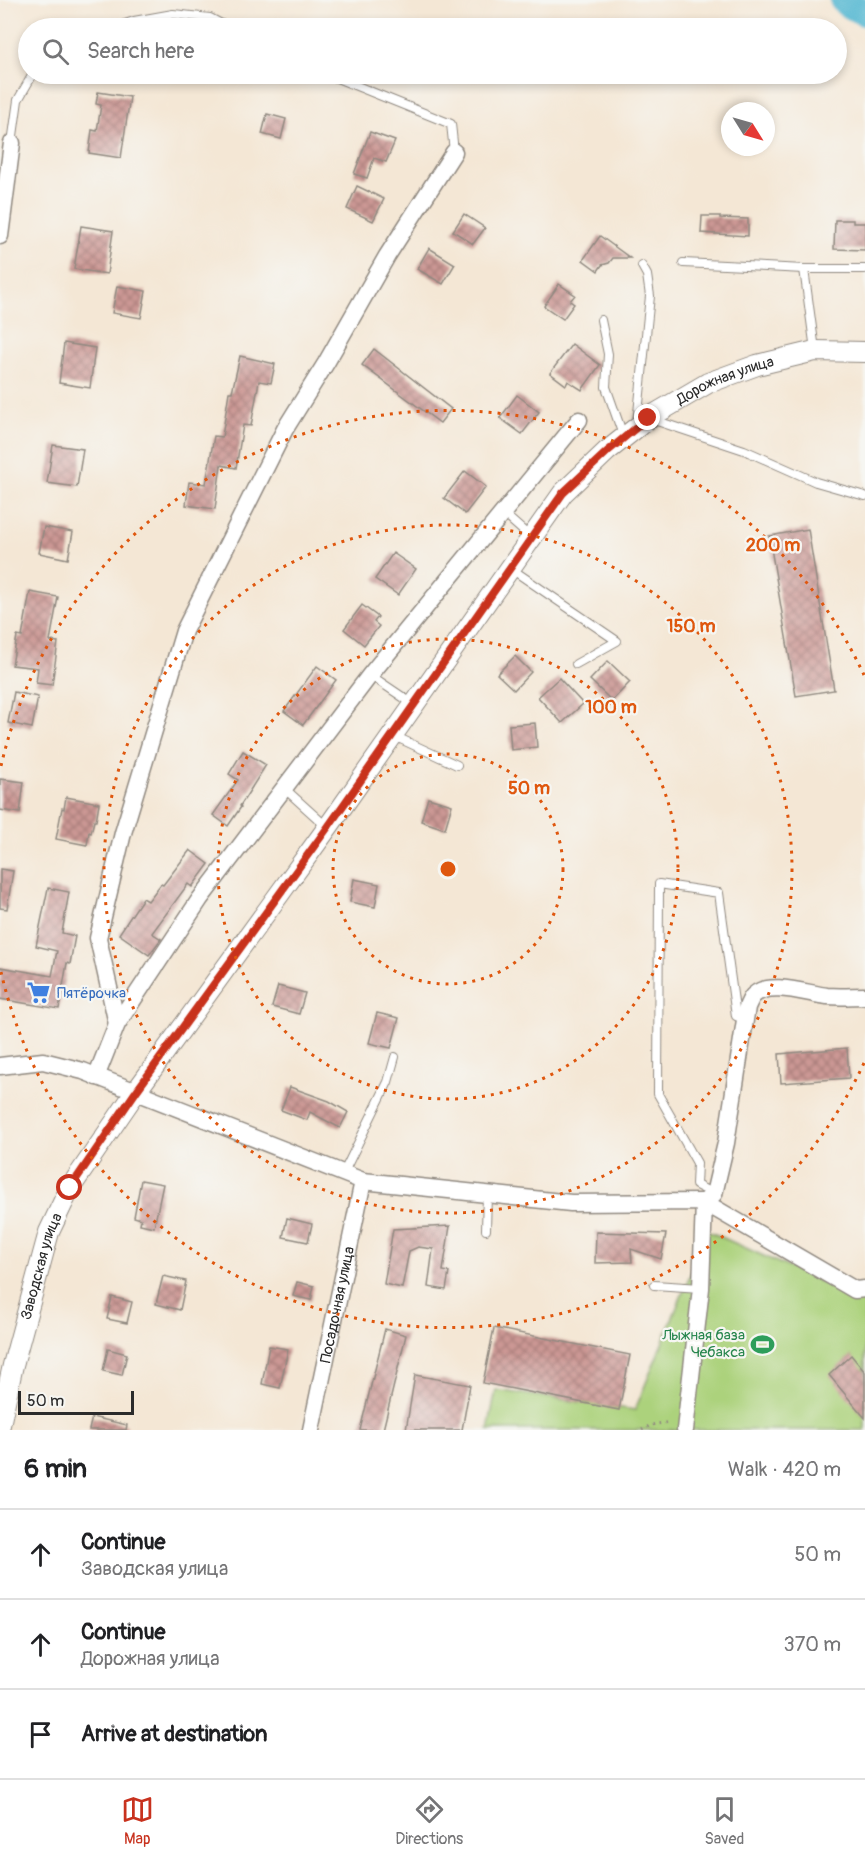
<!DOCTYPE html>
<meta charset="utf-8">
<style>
:root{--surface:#fff;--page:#f6f6f6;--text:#202124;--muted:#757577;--line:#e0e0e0;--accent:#c8321e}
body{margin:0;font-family:Pangolin,sans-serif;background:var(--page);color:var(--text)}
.compass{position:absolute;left:721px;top:102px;width:54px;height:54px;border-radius:50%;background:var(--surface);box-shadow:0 3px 9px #0003;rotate:127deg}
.scale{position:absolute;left:18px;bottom:15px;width:116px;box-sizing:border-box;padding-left:6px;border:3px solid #2b2b2b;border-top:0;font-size:16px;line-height:21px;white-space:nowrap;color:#2b2b2b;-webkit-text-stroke:4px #f6f6f2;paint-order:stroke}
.stop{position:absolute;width:18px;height:18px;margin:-14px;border:4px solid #c8321e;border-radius:50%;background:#fff}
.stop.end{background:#c8321e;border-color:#fff;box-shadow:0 2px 6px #0008}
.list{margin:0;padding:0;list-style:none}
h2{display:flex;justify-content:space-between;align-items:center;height:78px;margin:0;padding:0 24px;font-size:26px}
h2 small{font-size:20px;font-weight:400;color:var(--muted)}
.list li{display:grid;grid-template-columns:39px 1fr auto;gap:18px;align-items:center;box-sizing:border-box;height:90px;padding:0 24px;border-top:2px solid var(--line)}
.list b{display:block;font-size:22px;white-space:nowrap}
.list p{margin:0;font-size:20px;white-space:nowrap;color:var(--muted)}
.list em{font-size:20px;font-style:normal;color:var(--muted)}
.icon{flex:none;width:33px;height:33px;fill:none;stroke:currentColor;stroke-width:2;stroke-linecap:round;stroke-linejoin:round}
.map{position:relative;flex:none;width:865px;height:1430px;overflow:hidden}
.search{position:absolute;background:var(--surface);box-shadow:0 3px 9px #0003;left:18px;right:18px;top:18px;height:66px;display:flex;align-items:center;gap:15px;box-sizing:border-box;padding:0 21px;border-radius:33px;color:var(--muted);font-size:22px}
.sheet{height:348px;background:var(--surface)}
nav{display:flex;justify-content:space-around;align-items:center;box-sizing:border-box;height:84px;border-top:2px solid var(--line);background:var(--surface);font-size:16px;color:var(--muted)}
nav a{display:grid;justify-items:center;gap:3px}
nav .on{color:var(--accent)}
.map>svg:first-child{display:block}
.green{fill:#acd27c;stroke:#6c7e54;stroke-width:1.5}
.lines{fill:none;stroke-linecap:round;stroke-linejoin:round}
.river{stroke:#53b7d1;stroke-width:27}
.building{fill:url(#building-cross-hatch)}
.service-casing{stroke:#908980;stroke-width:10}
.minor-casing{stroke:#908980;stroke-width:19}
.tertiary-casing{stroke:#908980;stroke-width:22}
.path{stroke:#908980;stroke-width:3;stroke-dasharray:1.5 4.5;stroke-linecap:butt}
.service{stroke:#fff;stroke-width:8}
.minor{stroke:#fff;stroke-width:16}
.tertiary{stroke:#fff;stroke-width:20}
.route{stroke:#c8321e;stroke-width:8}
.ring{fill:none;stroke:#df570e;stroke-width:3;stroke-dasharray:3 6}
.labels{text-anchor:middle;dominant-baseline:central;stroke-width:4.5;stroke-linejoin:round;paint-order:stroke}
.street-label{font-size:15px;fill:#2b2b2b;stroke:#f6f6f2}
.shop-label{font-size:15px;fill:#366cbe;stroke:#f6f6f2;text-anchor:start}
.leisure-label{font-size:15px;fill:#27864d;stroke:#f6f6f2;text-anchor:end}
.centre{fill:#df570e;stroke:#f6f6f2;stroke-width:3}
.ring-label{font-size:18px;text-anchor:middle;font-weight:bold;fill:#df570e;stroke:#f6f6f2;stroke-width:4.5;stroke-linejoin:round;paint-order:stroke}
</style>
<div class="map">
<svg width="865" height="1430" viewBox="0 0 865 1430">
<defs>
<pattern id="building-cross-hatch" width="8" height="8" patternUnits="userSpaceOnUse" patternTransform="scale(1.5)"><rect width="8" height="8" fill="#cc9894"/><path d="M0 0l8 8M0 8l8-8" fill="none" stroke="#a67c79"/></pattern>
</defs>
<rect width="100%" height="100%" fill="#f6f6f2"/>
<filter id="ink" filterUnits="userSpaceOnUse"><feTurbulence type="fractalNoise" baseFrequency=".0167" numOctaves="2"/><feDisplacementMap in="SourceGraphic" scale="12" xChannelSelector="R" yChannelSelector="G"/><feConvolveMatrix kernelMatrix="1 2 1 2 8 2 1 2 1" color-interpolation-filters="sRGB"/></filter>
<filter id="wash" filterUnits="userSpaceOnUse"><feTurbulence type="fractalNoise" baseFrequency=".008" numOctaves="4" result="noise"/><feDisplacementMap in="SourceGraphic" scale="24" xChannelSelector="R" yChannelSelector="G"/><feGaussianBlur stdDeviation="1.35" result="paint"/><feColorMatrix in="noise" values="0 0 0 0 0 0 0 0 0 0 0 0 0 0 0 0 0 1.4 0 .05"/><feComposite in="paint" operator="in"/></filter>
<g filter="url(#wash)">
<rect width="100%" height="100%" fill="#f4e7d5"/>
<polygon class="green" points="708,1231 859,1299 865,1298 865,1430 488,1430 496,1390 635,1410"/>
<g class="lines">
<polyline class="river" points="843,0 847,4 865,13"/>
</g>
<g id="blocks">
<g class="building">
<polygon points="98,92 130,97 121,158 89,153 92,130 97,131 101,105 96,104"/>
<polygon points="267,114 286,119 281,139 262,134"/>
<polygon points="370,132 395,141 386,162 374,158 367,178 354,174"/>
<polygon points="357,186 384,199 373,221 347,209"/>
<polygon points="464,214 485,228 473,244 453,231"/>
<polygon points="702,216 720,216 720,218 748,219 748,236 701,233"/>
<polygon points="835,220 853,220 853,223 865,223 865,250 834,249"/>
<polygon points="81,226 113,231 107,274 74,269"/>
<polygon points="600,236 630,258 613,258 609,263 602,265 598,271 583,260"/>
<polygon points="429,248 455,264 443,284 417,269"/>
<polygon points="559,284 575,295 570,301 574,304 563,319 544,306"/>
<polygon points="117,286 146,291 141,318 112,313"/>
<polygon points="64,343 95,348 90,388 59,383"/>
<polygon points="572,344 600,365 582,390 568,381 566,385 550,373"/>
<polygon points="374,349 451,409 440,423 362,365"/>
<polygon points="240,356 275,364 271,383 259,381 251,426 243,425 236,468 221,465 215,509 186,505 189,482 206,484 214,436 222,437 229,392 232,392"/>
<polygon points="517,395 539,412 522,434 500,418"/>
<polygon points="53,445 83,449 77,487 47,483"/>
<polygon points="465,471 486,487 465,514 444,498"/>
<polygon points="44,527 73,532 68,559 39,553"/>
<polygon points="808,529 834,690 796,696 769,536"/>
<polygon points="393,553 416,569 398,595 375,579"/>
<polygon points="30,592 58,597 50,641 58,642 52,685 36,683 38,668 12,665 17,636 22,637"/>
<polygon points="362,605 378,617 374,622 379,626 364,645 344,629"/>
<polygon points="515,656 531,672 514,690 497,674"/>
<polygon points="608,661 630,682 612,701 590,680"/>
<polygon points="317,666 336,680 303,725 284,711"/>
<polygon points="559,678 583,704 562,723 538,697"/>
<polygon points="14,692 38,697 32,728 8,723"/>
<polygon points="535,723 537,747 511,750 509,725"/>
<polygon points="243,751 266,765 240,806 241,807 228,826 213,815 238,780 229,774"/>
<polygon points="0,779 24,782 20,813 0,810"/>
<polygon points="66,797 99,803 96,821 94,821 91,833 89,832 87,845 56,839 62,808 64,809"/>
<polygon points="428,798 452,805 445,829 421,821"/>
<polygon points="190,850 209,864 192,887 188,884 152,933 161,939 149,955 119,934 143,898 148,901 161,884 163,885"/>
<polygon points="0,869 13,871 7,909 0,908"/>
<polygon points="354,879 379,884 375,907 350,902"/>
<polygon points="48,888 69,892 62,933 75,936 70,964 67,963 59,1009 0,999 0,967 52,976 57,951 36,946"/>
<polygon points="278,986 305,993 299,1014 272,1007"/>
<polygon points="377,1013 399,1018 391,1048 369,1043"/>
<polygon points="847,1048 849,1078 781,1083 779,1054"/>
<polygon points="290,1087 329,1101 348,1112 340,1128 310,1112 307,1120 281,1110"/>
<polygon points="141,1180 163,1184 154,1227 140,1224 141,1219 134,1217"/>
<polygon points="287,1218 312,1224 308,1242 283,1237"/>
<polygon points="450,1226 443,1271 449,1272 446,1290 428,1287 433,1249 418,1247 409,1251 402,1288 384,1284 393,1229"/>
<polygon points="596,1232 666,1234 661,1259 631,1249 632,1262 595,1263"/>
<polygon points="163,1276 186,1281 180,1310 156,1304"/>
<polygon points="297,1282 314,1286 311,1300 293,1296"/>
<polygon points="112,1297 132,1302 127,1323 107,1319"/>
<polygon points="494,1328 630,1355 619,1410 483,1383"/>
<polygon points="385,1329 406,1335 383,1430 360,1430"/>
<polygon points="269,1346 288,1349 280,1388 262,1384"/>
<polygon points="108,1349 127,1354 122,1375 103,1371"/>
<polygon points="851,1355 865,1372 865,1418 829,1375"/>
<polygon points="415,1375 470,1385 462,1430 406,1430"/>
<polygon points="92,1417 127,1425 126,1430 89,1430"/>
</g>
</g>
</g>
<g filter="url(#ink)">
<use href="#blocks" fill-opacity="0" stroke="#908980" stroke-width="1.5"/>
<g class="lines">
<defs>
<g id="service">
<polyline points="113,28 134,21 173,14 210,18 229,28"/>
<polyline points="327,74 451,124 454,152"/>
<polyline points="12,143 18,100 33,74"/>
<polyline points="683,263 804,269 865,269"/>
<polyline points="804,269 815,350"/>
<polyline points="601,320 608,354 606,387 624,438"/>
<polyline points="651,419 744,450 816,482 865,496"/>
<polyline points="637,423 650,296 647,275 642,266"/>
<polyline points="503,513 530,537"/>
<polyline points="510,568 617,641 576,664"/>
<polyline points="370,675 413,704"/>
<polyline points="392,735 457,765"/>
<polyline points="284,788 327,827"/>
<polyline points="343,1174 388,1082 395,1057"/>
<polyline points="714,1194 696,1185 697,1163 658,1094 659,884 719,893 736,1016 744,1019"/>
<polyline points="486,1230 487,1194"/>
<polyline points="654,1285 701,1288"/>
</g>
<g id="minor">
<polyline points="0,236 12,143"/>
<polyline points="117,1024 98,938 123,833 184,631 285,429 326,363 387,256 454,152"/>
<polyline points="0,1066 43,1061 83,1071 363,1181 571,1203 704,1202 855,1290 865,1289"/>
<polyline points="96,1077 117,1024 200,899 370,675 579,420"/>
<path id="s1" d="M311,1430l52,-249"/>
<path d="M685,1430l16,-142 3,-86 10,-8 12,-51 21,-136c2,-4 4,-10 7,-12 16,-15 54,-1 73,1 13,1 26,0 38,0"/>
</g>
<g id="tertiary">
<path id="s2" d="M0,1425l13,-60 36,-133 21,-44 65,-95 193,-266 235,-334 44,-42 43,-34 58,-34 49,-18 58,-14 50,1"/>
</g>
</defs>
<use href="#service" class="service-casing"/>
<use href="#minor" class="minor-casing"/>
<use href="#tertiary" class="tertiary-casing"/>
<polyline class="path" points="642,1430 651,1425 670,1422"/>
<use href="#service" class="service"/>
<use href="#minor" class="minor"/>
<use href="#tertiary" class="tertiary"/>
</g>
</g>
<g class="lines" filter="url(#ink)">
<polyline class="route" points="70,1188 135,1093 328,827 563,493 608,451 648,418"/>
</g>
<g class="ring">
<circle cx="448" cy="869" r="115"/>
<circle cx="448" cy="869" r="230"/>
<circle cx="448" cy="869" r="344"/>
<path d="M864 1063A459 459 0 0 1 1 972M1 766A459 459 0 0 1 864 675"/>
</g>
<defs>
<symbol id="supermarket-bare" viewBox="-9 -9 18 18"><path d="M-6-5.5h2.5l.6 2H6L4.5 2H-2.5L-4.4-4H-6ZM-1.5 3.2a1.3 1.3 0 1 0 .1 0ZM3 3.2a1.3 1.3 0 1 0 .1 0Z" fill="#3f7fe0" stroke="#f6f6f2" stroke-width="2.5" paint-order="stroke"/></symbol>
<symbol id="stadium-bare" viewBox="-9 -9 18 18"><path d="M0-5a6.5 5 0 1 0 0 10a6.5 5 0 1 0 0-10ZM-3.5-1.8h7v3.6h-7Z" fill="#2e9e5b" stroke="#f6f6f2" stroke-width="2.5" paint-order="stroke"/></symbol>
</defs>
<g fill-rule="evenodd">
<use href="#supermarket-bare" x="22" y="976" width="33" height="33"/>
<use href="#stadium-bare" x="746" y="1328" width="33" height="33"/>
</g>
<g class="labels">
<g class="street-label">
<text stroke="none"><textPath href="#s2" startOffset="1300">Дорожная улица</textPath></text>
<text stroke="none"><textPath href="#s2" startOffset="164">Заводская улица</textPath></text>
<text stroke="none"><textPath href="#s1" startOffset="128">Посадочная улица</textPath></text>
</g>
<g class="shop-label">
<text x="57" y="993">Пятёрочка</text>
</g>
<g class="leisure-label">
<text x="745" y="1335">Лыжная база<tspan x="745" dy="17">Чебакса</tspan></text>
</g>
</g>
<circle cx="448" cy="869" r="9" class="centre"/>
<g class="ring-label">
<text x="773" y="551">200 m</text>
<text x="691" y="632">150 m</text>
<text x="611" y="713">100 m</text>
<text x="529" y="794">50 m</text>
</g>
</svg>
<svg class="compass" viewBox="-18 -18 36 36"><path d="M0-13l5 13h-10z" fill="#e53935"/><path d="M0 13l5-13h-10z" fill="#757577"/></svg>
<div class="scale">50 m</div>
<div class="stop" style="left:70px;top:1188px"></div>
<div class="stop end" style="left:648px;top:418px"></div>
<div class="search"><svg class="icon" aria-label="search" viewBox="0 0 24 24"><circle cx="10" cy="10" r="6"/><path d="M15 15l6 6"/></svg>Search here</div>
</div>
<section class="sheet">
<h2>6 min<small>Walk · 420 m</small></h2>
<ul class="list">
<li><svg class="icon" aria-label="ahead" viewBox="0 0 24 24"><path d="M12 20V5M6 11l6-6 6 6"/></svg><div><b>Continue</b><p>Заводская улица</p></div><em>50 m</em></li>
<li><svg class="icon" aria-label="ahead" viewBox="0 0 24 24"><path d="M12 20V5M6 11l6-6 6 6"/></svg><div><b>Continue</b><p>Дорожная улица</p></div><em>370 m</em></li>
<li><svg class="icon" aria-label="arrive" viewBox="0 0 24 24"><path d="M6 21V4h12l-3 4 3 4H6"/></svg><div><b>Arrive at destination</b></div></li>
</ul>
</section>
<nav>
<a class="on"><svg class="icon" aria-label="map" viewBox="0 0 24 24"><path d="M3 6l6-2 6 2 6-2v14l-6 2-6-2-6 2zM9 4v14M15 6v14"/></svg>Map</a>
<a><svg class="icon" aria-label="directions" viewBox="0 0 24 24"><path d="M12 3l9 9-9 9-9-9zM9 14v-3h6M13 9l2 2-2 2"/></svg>Directions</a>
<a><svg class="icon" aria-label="saved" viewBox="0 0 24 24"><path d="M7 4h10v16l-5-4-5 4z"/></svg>Saved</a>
</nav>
